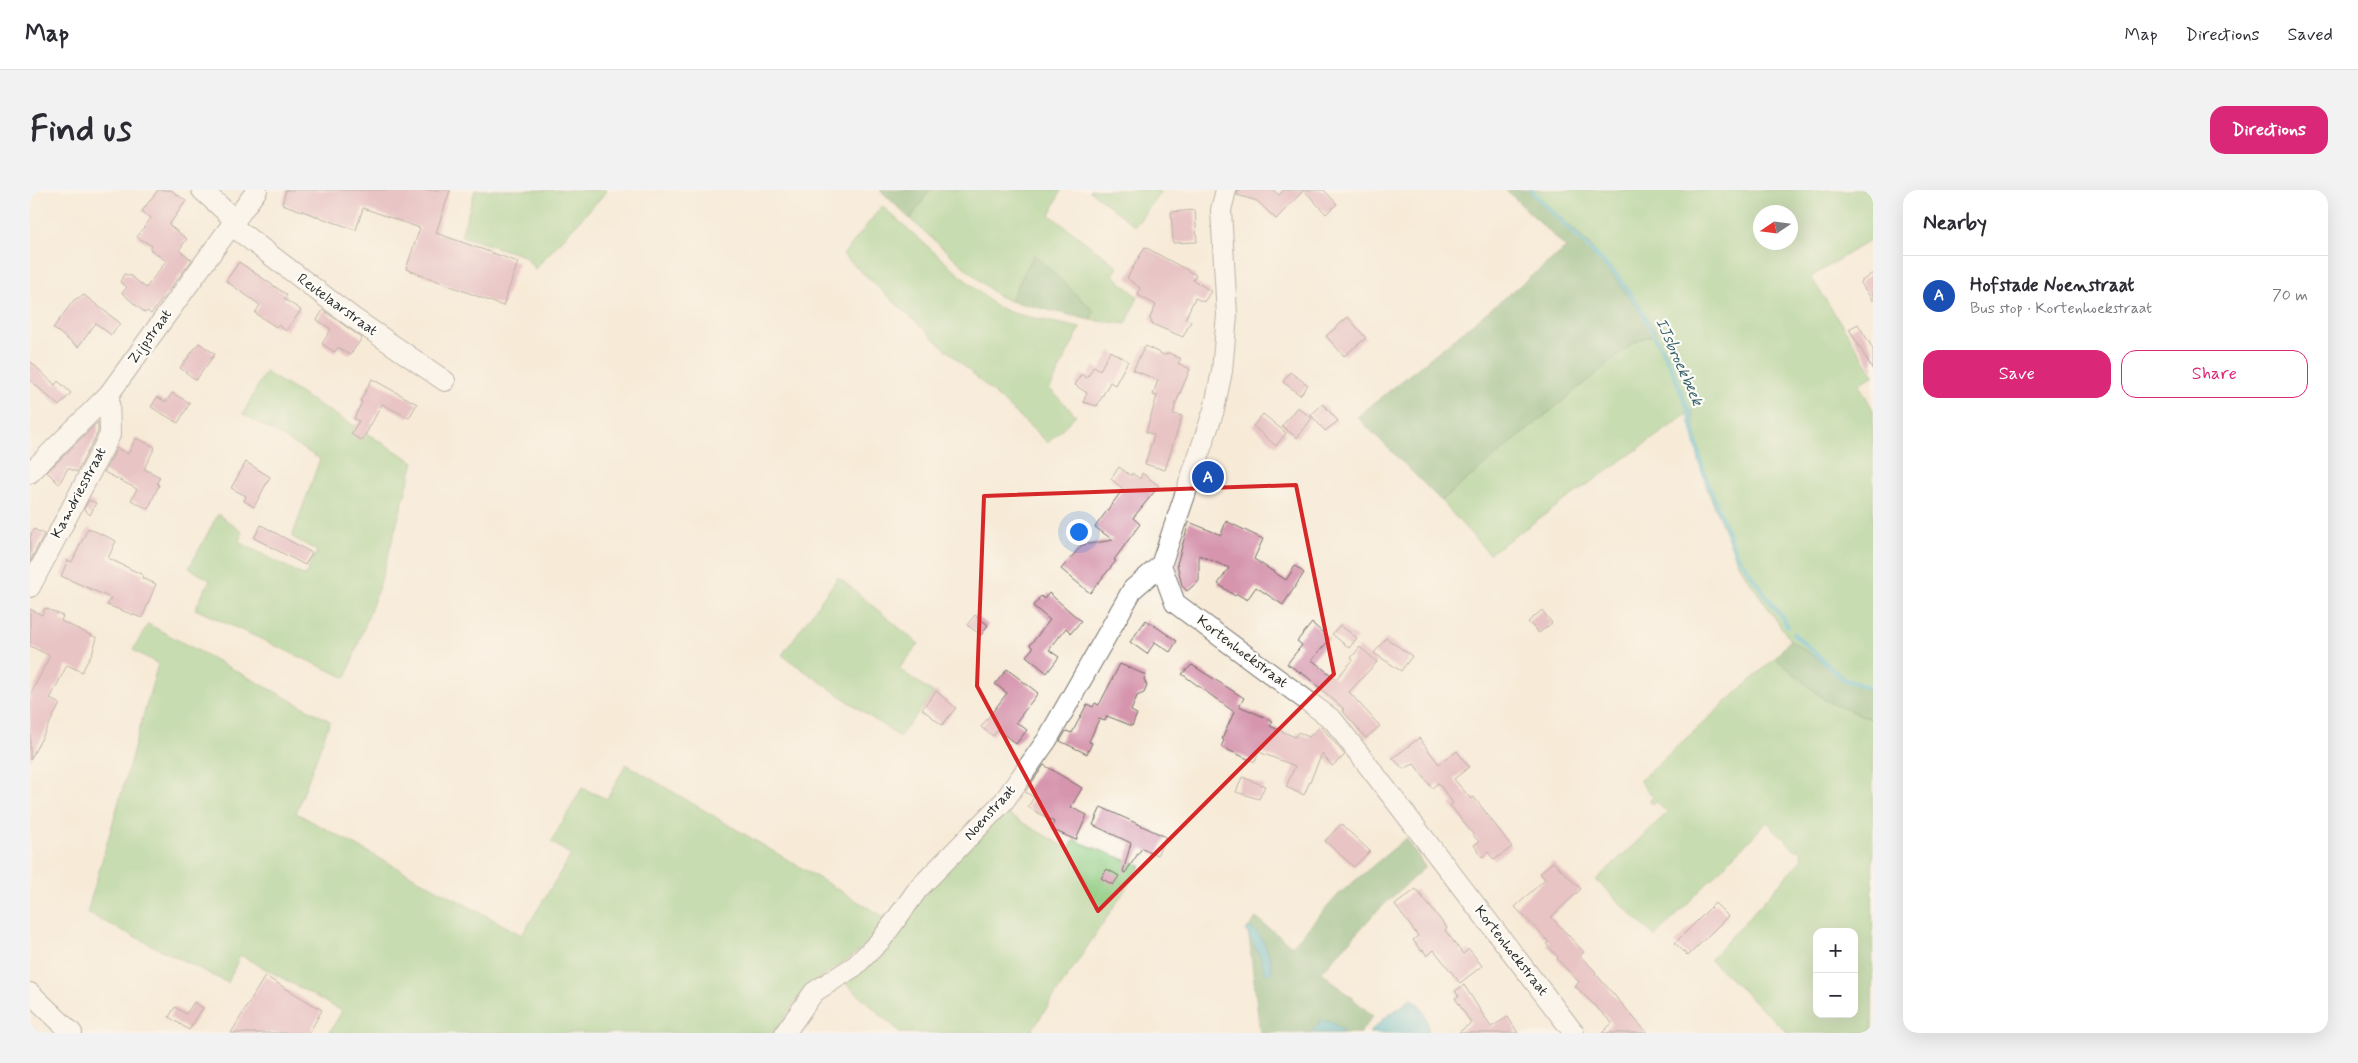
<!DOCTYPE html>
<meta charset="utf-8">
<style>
:root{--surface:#fff;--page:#f2f2f3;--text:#2b2b33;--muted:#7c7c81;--line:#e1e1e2;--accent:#db2777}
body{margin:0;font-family:Mynerve,sans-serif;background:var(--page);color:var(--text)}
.controls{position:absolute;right:15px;bottom:15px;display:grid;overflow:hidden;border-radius:10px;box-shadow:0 5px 20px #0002}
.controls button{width:45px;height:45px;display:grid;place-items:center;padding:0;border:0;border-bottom:1px solid var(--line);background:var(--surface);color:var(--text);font:25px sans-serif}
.compass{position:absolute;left:1723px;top:15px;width:45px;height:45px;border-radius:50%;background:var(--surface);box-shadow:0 5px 20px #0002;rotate:257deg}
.you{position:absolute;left:1048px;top:341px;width:18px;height:18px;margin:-12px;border:4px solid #fff;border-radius:50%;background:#1a73e8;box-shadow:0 0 0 8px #1a73e833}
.badge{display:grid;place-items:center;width:32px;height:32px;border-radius:50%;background:var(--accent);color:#fff;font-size:16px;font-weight:700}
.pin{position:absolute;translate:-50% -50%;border:2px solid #fff;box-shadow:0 1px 5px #0006}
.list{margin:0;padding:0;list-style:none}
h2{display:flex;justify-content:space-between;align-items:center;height:65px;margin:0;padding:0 20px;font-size:21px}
h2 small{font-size:16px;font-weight:400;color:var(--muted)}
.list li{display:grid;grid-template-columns:32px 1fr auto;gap:15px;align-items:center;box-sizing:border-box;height:80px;padding:0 20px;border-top:1px solid var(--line)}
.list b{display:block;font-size:19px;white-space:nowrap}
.list p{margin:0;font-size:16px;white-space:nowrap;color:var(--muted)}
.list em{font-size:16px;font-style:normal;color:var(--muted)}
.actions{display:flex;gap:10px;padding:15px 20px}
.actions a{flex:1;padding:11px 0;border:1px solid var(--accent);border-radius:15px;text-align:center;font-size:18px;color:var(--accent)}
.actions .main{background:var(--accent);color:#fff}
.map{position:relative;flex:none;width:1843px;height:843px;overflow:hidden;border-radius:15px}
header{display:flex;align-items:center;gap:30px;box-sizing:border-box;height:70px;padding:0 25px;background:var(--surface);border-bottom:1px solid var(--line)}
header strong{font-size:24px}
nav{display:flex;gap:28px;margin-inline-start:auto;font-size:18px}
.intro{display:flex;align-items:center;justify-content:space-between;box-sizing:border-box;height:120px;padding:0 30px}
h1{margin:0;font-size:35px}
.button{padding:12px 22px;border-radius:15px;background:var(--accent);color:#fff;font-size:18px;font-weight:700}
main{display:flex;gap:30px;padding:0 30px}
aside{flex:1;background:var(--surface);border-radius:15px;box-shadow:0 5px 20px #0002}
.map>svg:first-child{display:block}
.green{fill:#8fcb81;stroke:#5d7b56;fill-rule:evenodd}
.forest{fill:#73af6f;stroke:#4f6d4d}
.water{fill:#49b5c6;stroke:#3a7078}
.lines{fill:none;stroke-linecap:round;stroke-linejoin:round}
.stream{stroke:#49b5c6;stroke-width:4.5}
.building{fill:#d695ad}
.minor-casing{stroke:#726e68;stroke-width:22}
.minor{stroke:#fff;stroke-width:20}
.marked{fill:none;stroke:#d62828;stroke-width:4;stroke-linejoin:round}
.labels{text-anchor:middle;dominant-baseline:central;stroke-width:4.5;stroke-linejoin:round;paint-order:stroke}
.street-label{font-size:15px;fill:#2b2b2b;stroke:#fdfcf7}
.water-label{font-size:16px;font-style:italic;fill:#376269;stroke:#fdfcf7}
</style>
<header>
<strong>Map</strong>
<nav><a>Map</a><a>Directions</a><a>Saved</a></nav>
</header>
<div class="intro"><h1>Find us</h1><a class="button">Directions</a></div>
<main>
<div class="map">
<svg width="1843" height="843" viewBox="0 0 1843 843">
<rect width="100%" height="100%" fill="#fdfcf7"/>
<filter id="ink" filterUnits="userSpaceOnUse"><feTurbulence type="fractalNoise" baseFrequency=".02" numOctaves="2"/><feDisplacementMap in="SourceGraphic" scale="10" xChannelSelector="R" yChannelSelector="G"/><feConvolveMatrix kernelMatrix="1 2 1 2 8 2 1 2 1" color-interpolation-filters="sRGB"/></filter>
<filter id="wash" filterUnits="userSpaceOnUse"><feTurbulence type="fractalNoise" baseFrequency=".0096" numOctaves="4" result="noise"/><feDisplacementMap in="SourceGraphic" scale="20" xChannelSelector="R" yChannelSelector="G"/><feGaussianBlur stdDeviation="1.12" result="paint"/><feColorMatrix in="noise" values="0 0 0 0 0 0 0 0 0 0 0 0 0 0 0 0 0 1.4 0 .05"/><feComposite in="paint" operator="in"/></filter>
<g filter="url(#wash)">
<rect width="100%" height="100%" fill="#f7ebd8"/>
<g class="green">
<polygon points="445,0 578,0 505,79 494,66 431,46"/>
<polygon points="900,0 1031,0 1020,25 1088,77 1083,85 1108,107 1096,134 1060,130 1063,121 1001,71 980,111 966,105 880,29"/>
<polygon points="1059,0 1128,0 1131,3 1105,36"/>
<path d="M1501,0h336l6,8v40l-62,39 62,96v3l-14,8 14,26v279l-16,-3 -67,-46 -51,-74 -32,-77 -15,-78 -203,143 -48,-53 192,-158 24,-10 -69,-90zM1730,22h30v30h-30z"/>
<polygon points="852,16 964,115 982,123 1050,138 1020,199 1046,225 1018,253 813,65"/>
<polygon points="235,182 384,272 351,391 316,488 165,419 180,390 159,378 188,324 212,342 209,352 275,386 287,361 262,347 290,269 213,224"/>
<polygon points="808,387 889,454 869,479 904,503 869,547 752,465"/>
<path d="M118,434l182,97 -34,92 226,122 49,-80 -20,-13 31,-54 25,11 19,-35 260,154c-6,8 -11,19 -18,25 -37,33 -70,39 -91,90h-448l13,-22 -102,-56 -12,28 -141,-70 71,-249 -25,-14z"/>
<path d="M1745,468l50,42 48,20 -1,313h-84l-78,-73 93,-102 -3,-3 2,-2 -4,-4 -2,2 -29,-29 -112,115 -59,-57 71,-67 -11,-12 -3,3 -4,-3 4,-4 -14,-16zM1787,742h37v82h-37z"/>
<polygon points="972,621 1039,659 1044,650 1111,676 1000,843 871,843 813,791 902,693"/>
</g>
<g class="forest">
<polygon points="850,0 900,0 880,29"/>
<polygon points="1476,0 1501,0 1558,53 1627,143 1603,153 1411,311 1327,227 1536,58"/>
<polygon points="1004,64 1064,121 1060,130 980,111"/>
<polygon points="1760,450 1827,496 1843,499 1843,530 1795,510 1745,468"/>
<polygon points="1376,648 1395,677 1342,726 1292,782 1343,826 1330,843 1230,843 1218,739 1226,728 1262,756 1309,704"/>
</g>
<g class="water">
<path d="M1218,737c13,2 28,37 23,48l-6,-2 -5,-17 -14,-25z"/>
<path d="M1381,809c12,4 18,22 17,34h-59l14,-14z"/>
<polygon points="1291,830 1301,832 1312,839 1312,843 1281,843"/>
</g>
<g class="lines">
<g class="stream">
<polyline points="1500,0 1587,86 1610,118 1642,179 1659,222 1673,281 1705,362 1758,436"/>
<polyline points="1764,444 1813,489 1843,499"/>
</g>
</g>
<g id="blocks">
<g class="building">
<polygon points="128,0 141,0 156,11 139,35 157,49 149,60 162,70 121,124 117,121 115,123 92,103 97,97 90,92 94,84 101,86 116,98 136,71 120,59 122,56 107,47 121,28 112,21"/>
<polygon points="256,0 420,0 406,43 488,72 473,116 376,79 390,38 333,18 326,40 252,14"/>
<polygon points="1208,0 1243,0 1249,5 1253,0 1274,0 1246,29 1227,11 1207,5"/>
<polygon points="1274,0 1294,0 1307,14 1296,24"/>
<polygon points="1165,20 1167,52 1143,53 1141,22"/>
<polygon points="1115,57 1166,85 1163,90 1181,101 1174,112 1165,108 1155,129 1161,131 1153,147 1122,134 1120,128 1126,115 1108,105 1110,98 1097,88"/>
<polygon points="209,72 257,105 254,109 271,120 256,141 248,135 246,137 225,123 230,115 196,91"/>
<polygon points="1843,83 1843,111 1830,92"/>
<polygon points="54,105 90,133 81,145 66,133 48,157 23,138 44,110"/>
<polygon points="293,120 332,148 320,165 308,157 305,162 292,154 301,139 287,130"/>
<polygon points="1318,127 1336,148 1314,166 1296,146"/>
<polygon points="1828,134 1843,159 1843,180 1819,139"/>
<polygon points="169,153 185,164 166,190 150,178"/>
<polygon points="1115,156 1134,165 1139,163 1151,169 1148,173 1160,179 1146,213 1143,224 1152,226 1135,280 1115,274 1124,245 1116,242 1127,206 1123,205 1128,190 1103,180"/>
<polygon points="1080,161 1098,171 1085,195 1080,192 1067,216 1053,212 1057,203 1045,195 1051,184 1057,188 1064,176 1070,180"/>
<polygon points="0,171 25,195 28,191 41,203 29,216 0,190"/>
<polygon points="1260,182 1278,195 1270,205 1253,192"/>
<polygon points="342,189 387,214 379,228 352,214 332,251 321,244 329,231 324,229 332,212 330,211"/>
<polygon points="142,203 160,213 148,233 121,217 127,207 136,212"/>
<polygon points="1293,214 1308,231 1295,241 1281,225"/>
<polygon points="1267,217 1282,228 1267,248 1252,236"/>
<polygon points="1233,224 1256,243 1246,256 1223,236"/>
<polygon points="68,232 68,242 47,282 38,278 29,294 17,282"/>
<polygon points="106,248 125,257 114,279 130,287 127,293 129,295 118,319 101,310 107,299 74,282 87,258 98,264"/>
<polygon points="216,272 240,287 224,317 214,311 216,306 201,298"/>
<polygon points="1089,277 1101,286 1102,283 1110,289 1112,283 1129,296 1103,328 1110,334 1084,370 1086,371 1060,403 1031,379 1052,355 1083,350 1065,337 1093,299 1081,289"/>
<polygon points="59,310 66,313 60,325 54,319"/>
<polygon points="1196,331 1233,349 1224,369 1256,390 1265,376 1274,383 1253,415 1226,397 1217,410 1207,404 1205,406 1188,394 1199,378 1169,365 1169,391 1157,401 1152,396 1147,374 1159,332 1191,345"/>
<polygon points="231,335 282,363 275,375 224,348"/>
<polygon points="58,338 86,351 78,368 113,385 112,388 126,394 112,428 77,415 81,408 31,386 38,370 42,372"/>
<polygon points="4,339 14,344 0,372 0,346"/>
<polygon points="1019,403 1051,431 1041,443 1036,438 1019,460 1029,467 1017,483 996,466 1003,458 1000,455 1020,430 1003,416 1011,406 1014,409"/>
<polygon points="15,418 33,426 31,431 67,448 63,461 52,482 37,475 20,509 30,514 0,570 0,505 20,466 0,456 0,419 12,425"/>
<polygon points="1512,420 1522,433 1509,443 1498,432"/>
<polygon points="945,425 958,435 951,445 937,435"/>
<polygon points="1116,430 1147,451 1140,462 1125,452 1117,464 1100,452"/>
<polygon points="1282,433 1300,449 1282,470 1306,489 1323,470 1321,468 1330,457 1347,472 1319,502 1350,536 1336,548 1312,520 1314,519 1276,486 1257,474 1272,455 1267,451"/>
<polygon points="1310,435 1327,448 1319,458 1302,444"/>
<polygon points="1356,448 1382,466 1371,481 1344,463"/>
<polygon points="1090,474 1116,485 1114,489 1117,496 1114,503 1107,506 1101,521 1107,524 1102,536 1077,526 1075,531 1069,529 1059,552 1062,553 1057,564 1030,551 1036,541 1042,543 1057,514 1063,517 1065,513 1069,515"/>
<polygon points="1162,475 1214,508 1209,516 1243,531 1240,536 1265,547 1268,542 1279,547 1291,536 1315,565 1302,576 1292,564 1274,605 1256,597 1265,576 1229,562 1225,572 1191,557 1194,550 1192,549 1204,522 1152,484"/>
<polygon points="977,479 1008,503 986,532 997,540 986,554 968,540 963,546 951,537 977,503 965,494"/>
<polygon points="906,501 926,518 912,535 892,519"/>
<polygon points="1389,548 1409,574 1427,561 1439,577 1424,589 1441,609 1444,607 1482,657 1464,670 1458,662 1452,667 1444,655 1449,652 1420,615 1423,613 1408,593 1402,598 1384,574 1373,579 1363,568"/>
<polygon points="1014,575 1052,598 1041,617 1057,625 1046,650 1021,639 1024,632 998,617 1004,607 995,602"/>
<polygon points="1212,587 1235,596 1229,609 1206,602"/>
<polygon points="1071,617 1136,647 1127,665 1112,658 1095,683 1093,682 1101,653 1063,635"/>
<polygon points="1311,634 1340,661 1324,677 1295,651"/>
<polygon points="1523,672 1551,699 1521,727 1554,762 1550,766 1566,782 1565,783 1617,843 1572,843 1582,833 1545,796 1549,792 1527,769 1528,767 1516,754 1519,752 1485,717 1515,689 1510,683"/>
<polygon points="1077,679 1089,686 1083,695 1071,688"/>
<polygon points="1386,699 1417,738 1415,740 1433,764 1439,759 1452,776 1430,793 1404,760 1397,766 1393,760 1391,761 1383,750 1388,746 1365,715"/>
<polygon points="1685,713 1698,726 1658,766 1645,753"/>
<polygon points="235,786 292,820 279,843 201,843"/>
<polygon points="1434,795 1461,837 1478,827 1488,843 1428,843 1441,833 1425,808 1429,806 1425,801"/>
<polygon points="164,812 173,818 159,840 139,827 145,817 156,824"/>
</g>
</g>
</g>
<g filter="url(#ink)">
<use href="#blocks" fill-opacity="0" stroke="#726e68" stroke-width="1"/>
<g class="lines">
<defs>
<g id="minor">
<polyline points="172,0 205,30"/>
<polyline points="1196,0 1191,20 1197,125 1192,181 1184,220 1131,375 1145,413 1303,530 1544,843"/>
<polyline points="201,35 322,127 415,191"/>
<polyline points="0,283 79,204 227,0"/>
<polyline points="0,397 80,245 79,204"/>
<polyline points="0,803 42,843"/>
<polyline points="755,843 784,802 825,776 852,749 888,699 974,611 1017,550 1103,399 1131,375"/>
</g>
</defs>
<use href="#minor" class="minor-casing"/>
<use href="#minor" class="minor"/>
</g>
</g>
<path d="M0 0H1843V843H0ZM1266,295l38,189 -236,237 -121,-225 7,-190z" fill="#f7ebd8" fill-opacity=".55" fill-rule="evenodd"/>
<path class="marked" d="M1266,295l38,189 -236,237 -121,-225 7,-190z"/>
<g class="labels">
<g class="street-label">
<text transform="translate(307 115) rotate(36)">Reutelaarstraat</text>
<text transform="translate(120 147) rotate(-54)">Zijpstraat</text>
<text transform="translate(49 303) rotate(-62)">Kamdriesstraat</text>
<text transform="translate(1212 462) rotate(37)">Kortenhoekstraat</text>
<text transform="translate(960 623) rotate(-48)">Noenstraat</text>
<text transform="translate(1481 761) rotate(52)">Kortenhoekstraat</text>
</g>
<g class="water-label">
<text transform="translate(1649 172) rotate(66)">IJsbroekbeek</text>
</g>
</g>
</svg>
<div class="controls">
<button>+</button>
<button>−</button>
</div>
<svg class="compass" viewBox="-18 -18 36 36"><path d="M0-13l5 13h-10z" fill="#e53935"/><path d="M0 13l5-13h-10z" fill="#7c7c81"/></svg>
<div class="you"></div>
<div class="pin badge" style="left:1178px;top:287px;background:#1a4fb4">A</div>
</div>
<aside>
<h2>Nearby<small></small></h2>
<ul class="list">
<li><span class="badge" style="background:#1a4fb4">A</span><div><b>Hofstade Noenstraat</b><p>Bus stop · Kortenhoekstraat</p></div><em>70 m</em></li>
</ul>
<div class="actions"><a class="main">Save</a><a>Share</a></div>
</aside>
</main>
